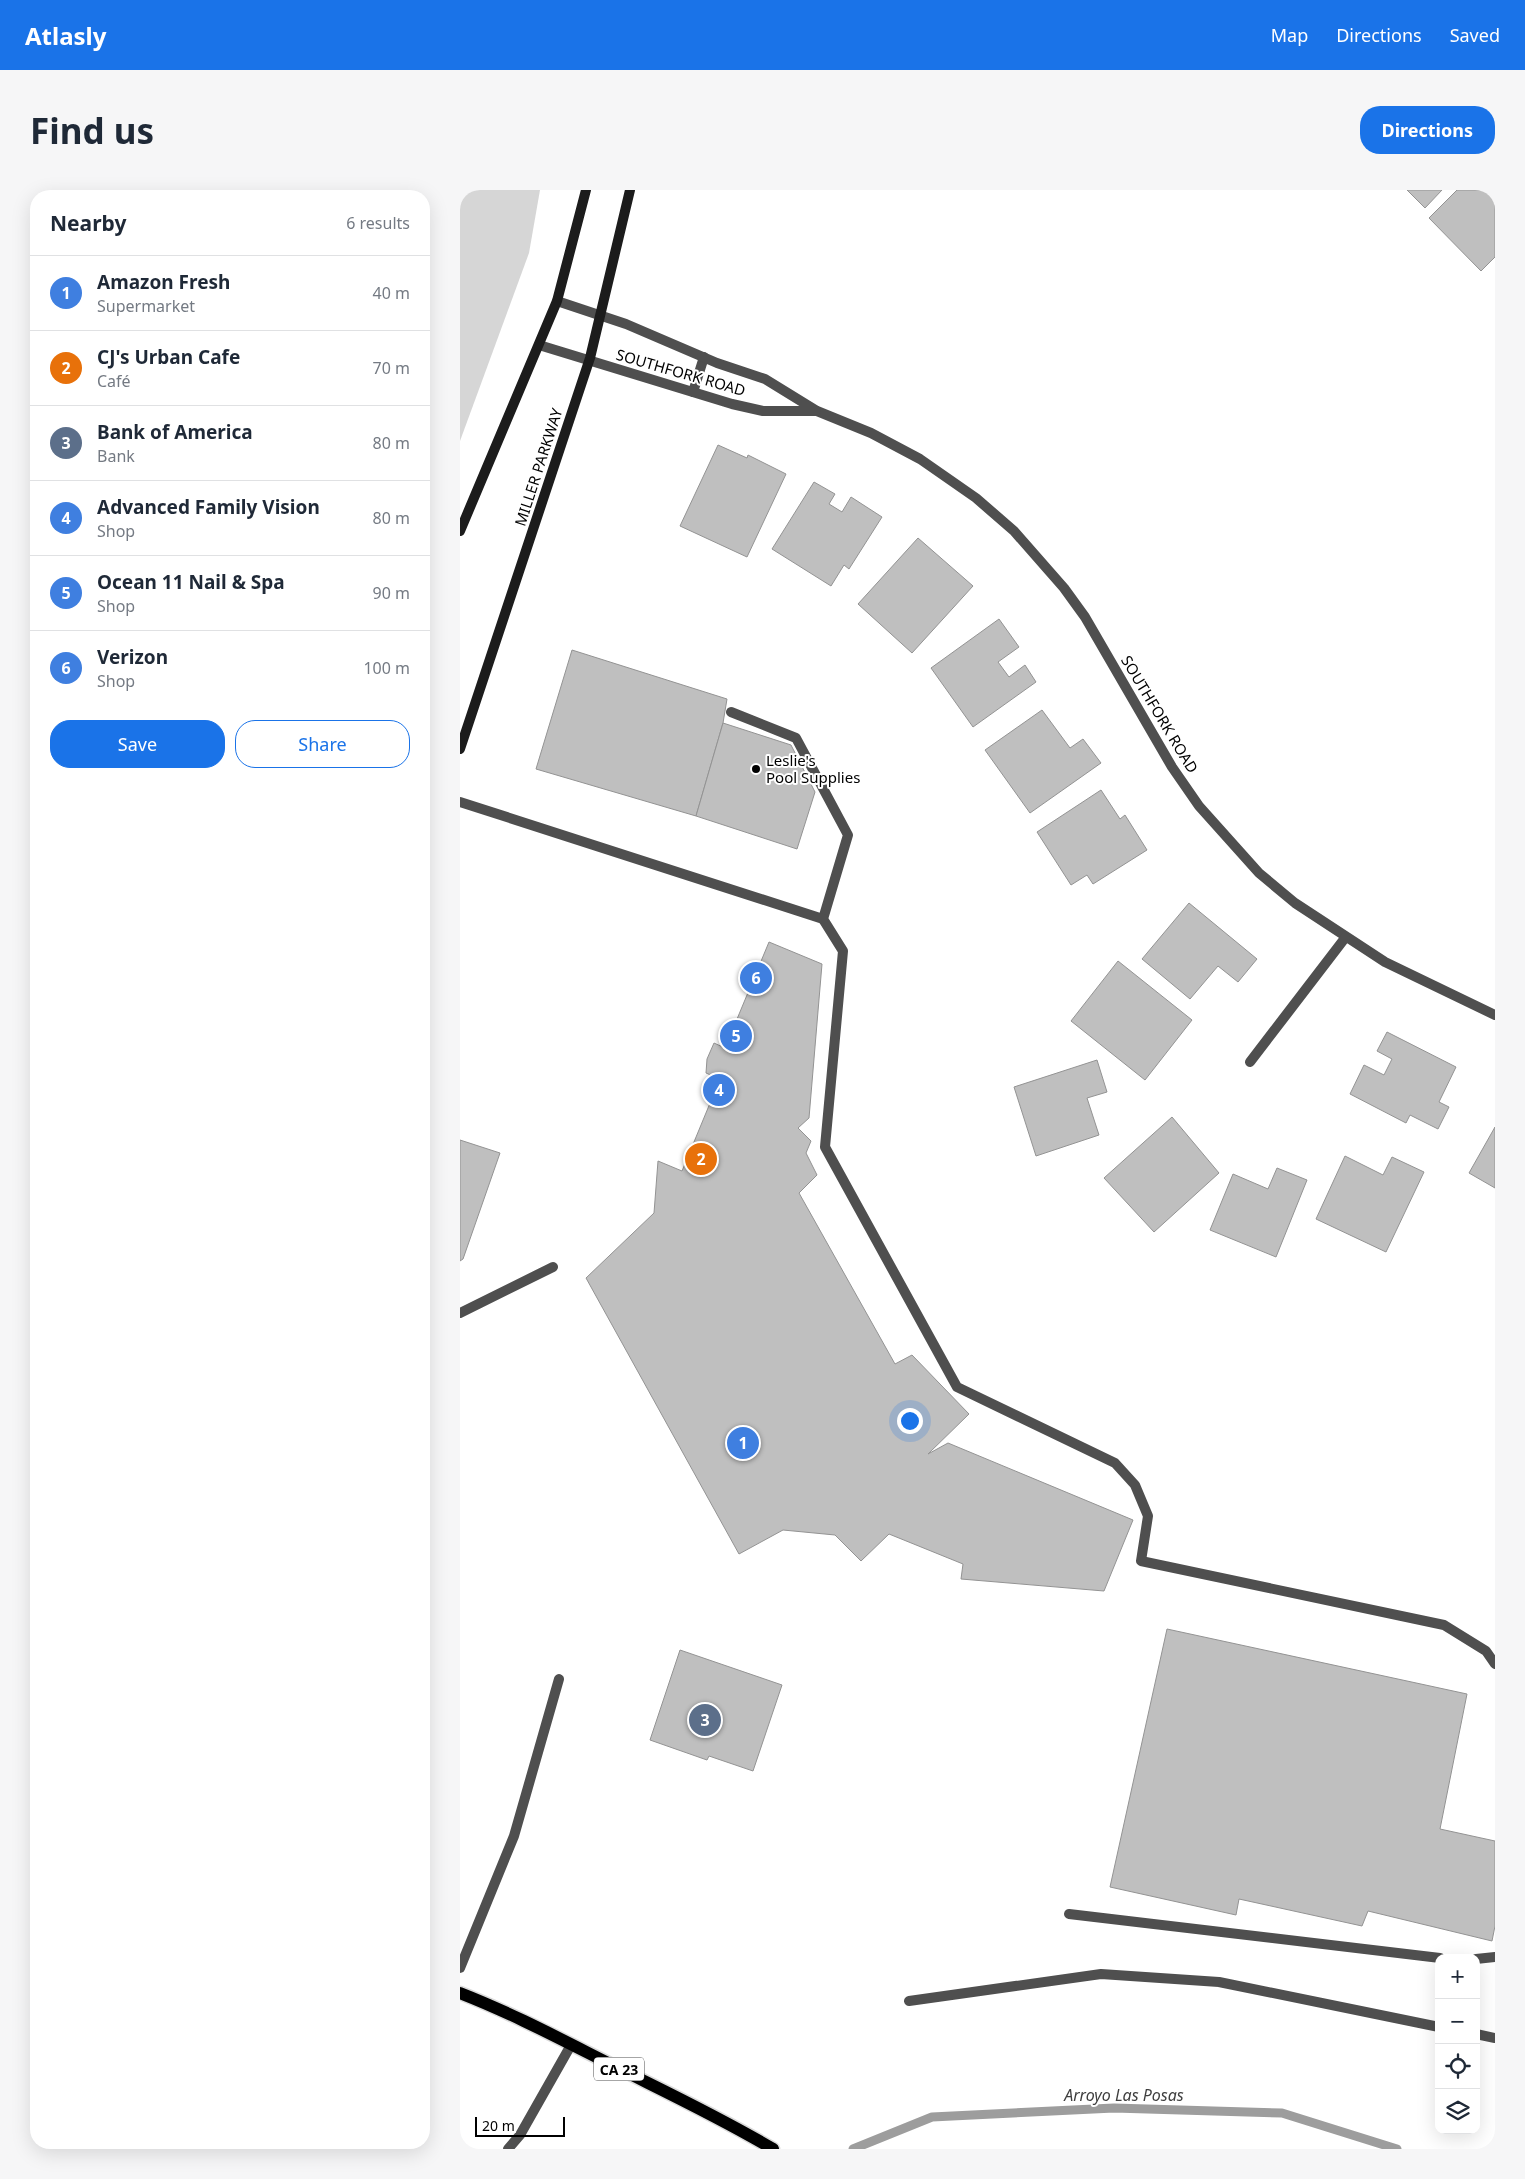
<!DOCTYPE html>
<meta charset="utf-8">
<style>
:root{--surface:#fff;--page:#f6f6f7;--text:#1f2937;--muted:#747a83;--line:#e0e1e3;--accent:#1a73e8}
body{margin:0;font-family:"Noto Sans",sans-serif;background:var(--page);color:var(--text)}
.controls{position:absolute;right:15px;bottom:15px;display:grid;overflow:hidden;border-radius:10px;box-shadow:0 5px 20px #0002}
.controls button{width:45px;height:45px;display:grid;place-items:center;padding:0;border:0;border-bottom:1px solid var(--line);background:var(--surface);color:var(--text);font:25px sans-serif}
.scale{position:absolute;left:15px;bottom:12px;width:90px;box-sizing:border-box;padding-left:5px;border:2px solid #000;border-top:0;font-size:14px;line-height:18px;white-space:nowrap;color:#000;-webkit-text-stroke:4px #fff;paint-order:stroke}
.you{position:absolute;left:449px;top:1230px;width:18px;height:18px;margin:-12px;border:4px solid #fff;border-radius:50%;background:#1a73e8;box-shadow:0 0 0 8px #1a73e833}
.badge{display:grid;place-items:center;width:32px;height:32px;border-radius:50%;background:var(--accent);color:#fff;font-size:16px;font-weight:700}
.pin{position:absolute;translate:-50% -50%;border:2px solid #fff;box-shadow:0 1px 5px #0006}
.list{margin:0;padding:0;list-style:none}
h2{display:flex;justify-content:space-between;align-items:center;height:65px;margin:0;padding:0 20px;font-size:21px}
h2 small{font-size:16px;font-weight:400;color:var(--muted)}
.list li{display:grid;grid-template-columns:32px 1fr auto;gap:15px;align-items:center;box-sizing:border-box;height:75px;padding:0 20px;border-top:1px solid var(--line)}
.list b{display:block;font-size:19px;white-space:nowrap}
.list p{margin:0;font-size:16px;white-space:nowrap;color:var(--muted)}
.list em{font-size:16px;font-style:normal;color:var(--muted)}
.actions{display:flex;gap:10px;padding:15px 20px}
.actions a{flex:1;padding:11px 0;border:1px solid var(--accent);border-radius:20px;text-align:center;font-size:18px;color:var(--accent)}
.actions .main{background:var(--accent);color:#fff}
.icon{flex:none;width:28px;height:28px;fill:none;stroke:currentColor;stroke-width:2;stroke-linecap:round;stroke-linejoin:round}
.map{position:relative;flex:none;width:1035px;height:1959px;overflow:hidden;border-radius:20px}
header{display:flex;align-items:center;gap:30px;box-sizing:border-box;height:70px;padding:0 25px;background:var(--accent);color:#fff}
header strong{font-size:24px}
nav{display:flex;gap:28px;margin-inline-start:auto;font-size:18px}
.intro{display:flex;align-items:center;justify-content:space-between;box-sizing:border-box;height:120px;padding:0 30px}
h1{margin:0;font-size:35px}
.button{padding:12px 22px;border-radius:20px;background:var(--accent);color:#fff;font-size:18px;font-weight:700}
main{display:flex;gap:30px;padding:0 30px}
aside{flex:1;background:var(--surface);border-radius:20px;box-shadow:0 5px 20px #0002}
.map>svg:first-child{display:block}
.green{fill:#d6d6d6}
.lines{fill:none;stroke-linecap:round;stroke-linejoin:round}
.stream{stroke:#9d9d9d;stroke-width:9}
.building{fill:#bfbfbf;stroke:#939393}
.primary-casing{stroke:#dbdbdb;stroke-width:15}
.lane{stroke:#4f4f4f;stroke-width:10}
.street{stroke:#4f4f4f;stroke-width:10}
.secondary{stroke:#1c1c1c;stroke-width:10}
.primary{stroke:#000;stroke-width:12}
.poi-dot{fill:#000;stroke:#fff;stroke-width:2}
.labels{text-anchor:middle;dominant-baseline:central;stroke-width:4;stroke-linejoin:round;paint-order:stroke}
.shield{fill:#fff;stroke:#4c4c4c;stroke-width:1}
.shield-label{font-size:14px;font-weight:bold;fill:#000}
.street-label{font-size:15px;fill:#000;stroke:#fff}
.poi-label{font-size:15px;fill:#000;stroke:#fff;text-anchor:start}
.water-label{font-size:16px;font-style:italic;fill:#3e3e3e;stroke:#fff}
</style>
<header>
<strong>Atlasly</strong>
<nav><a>Map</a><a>Directions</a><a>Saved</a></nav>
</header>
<div class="intro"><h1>Find us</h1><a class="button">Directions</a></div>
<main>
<aside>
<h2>Nearby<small>6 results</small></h2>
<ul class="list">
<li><span class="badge" style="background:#3f7fe0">1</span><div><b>Amazon Fresh</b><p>Supermarket</p></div><em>40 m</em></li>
<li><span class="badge" style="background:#e8710a">2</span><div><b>CJ's Urban Cafe</b><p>Café</p></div><em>70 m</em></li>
<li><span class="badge" style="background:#5c6f8a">3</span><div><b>Bank of America</b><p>Bank</p></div><em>80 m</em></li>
<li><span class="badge" style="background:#3f7fe0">4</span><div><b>Advanced Family Vision</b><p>Shop</p></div><em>80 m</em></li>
<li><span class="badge" style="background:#3f7fe0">5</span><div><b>Ocean 11 Nail &amp; Spa</b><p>Shop</p></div><em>90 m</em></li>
<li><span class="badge" style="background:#3f7fe0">6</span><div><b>Verizon</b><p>Shop</p></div><em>100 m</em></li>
</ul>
<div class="actions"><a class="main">Save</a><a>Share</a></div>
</aside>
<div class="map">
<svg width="1035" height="1959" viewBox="0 0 1035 1959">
<rect width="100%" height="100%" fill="#fff"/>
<polygon class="green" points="0,0 80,0 69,63 0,251"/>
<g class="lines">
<polyline class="stream" points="393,1959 472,1927 654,1918 822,1923 937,1959"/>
</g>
<g class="building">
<polygon points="947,0 982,0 965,18"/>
<polygon points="997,0 1035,0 1035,67 1021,81 969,28"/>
<polygon points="258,255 287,268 288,265 326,284 287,367 220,336"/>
<polygon points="354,292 375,304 369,314 382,322 391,307 422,327 389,379 384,375 371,396 312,359"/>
<polygon points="458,348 513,396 452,463 398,414"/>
<polygon points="539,429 559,457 538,472 549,487 565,475 576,492 513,537 471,478"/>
<polygon points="112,460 267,509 263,533 236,626 76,579"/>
<polygon points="582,520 610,558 623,549 641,573 570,623 525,560"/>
<polygon points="263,533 331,555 355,602 337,659 236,626"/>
<polygon points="641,600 660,629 665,625 687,660 633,694 627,685 611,695 577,642"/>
<polygon points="729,713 797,769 778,792 758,776 730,809 682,769"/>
<polygon points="309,752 362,774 349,928 338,938 351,951 346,963 357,985 339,1003 435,1174 452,1165 509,1224 468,1264 488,1253 673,1330 644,1401 501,1389 503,1374 429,1344 401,1371 375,1345 323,1340 279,1364 126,1088 194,1023 198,971 222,981 260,889 246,883 247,869 254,853 265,858"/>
<polygon points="658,771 732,830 685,890 611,831"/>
<polygon points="927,842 996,877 979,912 989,917 978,939 950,925 946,933 890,904 904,875 924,885 932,869 917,861"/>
<polygon points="637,870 647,902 627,908 639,945 576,966 554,897"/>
<polygon points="712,927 759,983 694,1042 644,988"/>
<polygon points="1035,937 1035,998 1009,983"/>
<polygon points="0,950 40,963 3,1069 0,1071"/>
<polygon points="885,966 923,985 932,967 964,982 926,1062 856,1029"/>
<polygon points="817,978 847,990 816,1067 750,1040 773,984 808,999"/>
<polygon points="707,1439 1007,1504 980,1639 1035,1651 1035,1736 1032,1751 908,1721 902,1736 779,1709 776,1725 650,1697"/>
<polygon points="220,1460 322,1495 293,1581 249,1566 247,1570 190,1550"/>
</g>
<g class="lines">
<defs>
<path id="primary" d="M0,1803c54,21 106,49 158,75 52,26 105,51 155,81"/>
</defs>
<use href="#primary" class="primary-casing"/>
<g class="lane">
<polyline points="233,202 244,167"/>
<polyline points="271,522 336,548 388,645 363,729 383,761 365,957 497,1197 655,1273 675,1295 688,1326 681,1371 984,1435 1026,1461 1035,1474"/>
<polyline points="0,612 363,729"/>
<polyline points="0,1123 93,1077"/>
<polyline points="609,1724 980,1768"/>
<polyline points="1016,1769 1035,1767"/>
<polyline points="0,1778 54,1646 99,1489"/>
<polyline points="449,1811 641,1784 759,1792 979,1837"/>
<polyline points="1016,1844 1035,1848"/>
<polyline points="48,1959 60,1945 111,1855"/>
</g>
<g class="street">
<polyline points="97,111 166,134 257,173 305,189 357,221 411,243 460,269 516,308 554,341 604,398 625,427 712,577 739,616 799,683 835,713 925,772 1035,825"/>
<polyline points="79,155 272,214 303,221 356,221"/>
<polyline points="790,872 885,748"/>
</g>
<g class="secondary">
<polyline points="0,341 97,111 126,0"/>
<polyline points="0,559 130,168 170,0"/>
</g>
<use href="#primary" class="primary"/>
</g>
<circle class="poi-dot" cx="296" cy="579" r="5"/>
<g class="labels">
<rect class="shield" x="134" y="1867.5" width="50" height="23" rx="4"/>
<g class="shield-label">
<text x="159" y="1879">CA 23</text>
</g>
<g class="street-label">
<text transform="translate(221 182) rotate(16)">SOUTHFORK ROAD</text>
<text transform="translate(78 277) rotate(-72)">MILLER PARKWAY</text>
<text transform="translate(700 524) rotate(59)">SOUTHFORK ROAD</text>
</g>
<g class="poi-label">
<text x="306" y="570">Leslie's<tspan x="306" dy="17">Pool Supplies</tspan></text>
</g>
<g class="water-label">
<text x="664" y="1905">Arroyo Las Posas</text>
</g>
</g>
</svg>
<div class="controls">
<button>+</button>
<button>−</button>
<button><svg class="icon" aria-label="locate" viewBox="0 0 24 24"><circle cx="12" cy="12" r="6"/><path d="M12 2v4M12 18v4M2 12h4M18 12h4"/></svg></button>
<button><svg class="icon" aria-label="layers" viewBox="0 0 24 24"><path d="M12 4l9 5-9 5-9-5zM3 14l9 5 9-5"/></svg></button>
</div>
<div class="scale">20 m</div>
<div class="you"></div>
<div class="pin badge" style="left:283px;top:1253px;background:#3f7fe0">1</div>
<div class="pin badge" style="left:241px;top:969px;background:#e8710a">2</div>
<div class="pin badge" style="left:245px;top:1530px;background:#5c6f8a">3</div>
<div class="pin badge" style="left:259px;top:900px;background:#3f7fe0">4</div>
<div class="pin badge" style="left:276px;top:846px;background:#3f7fe0">5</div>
<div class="pin badge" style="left:296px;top:788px;background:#3f7fe0">6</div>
</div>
</main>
